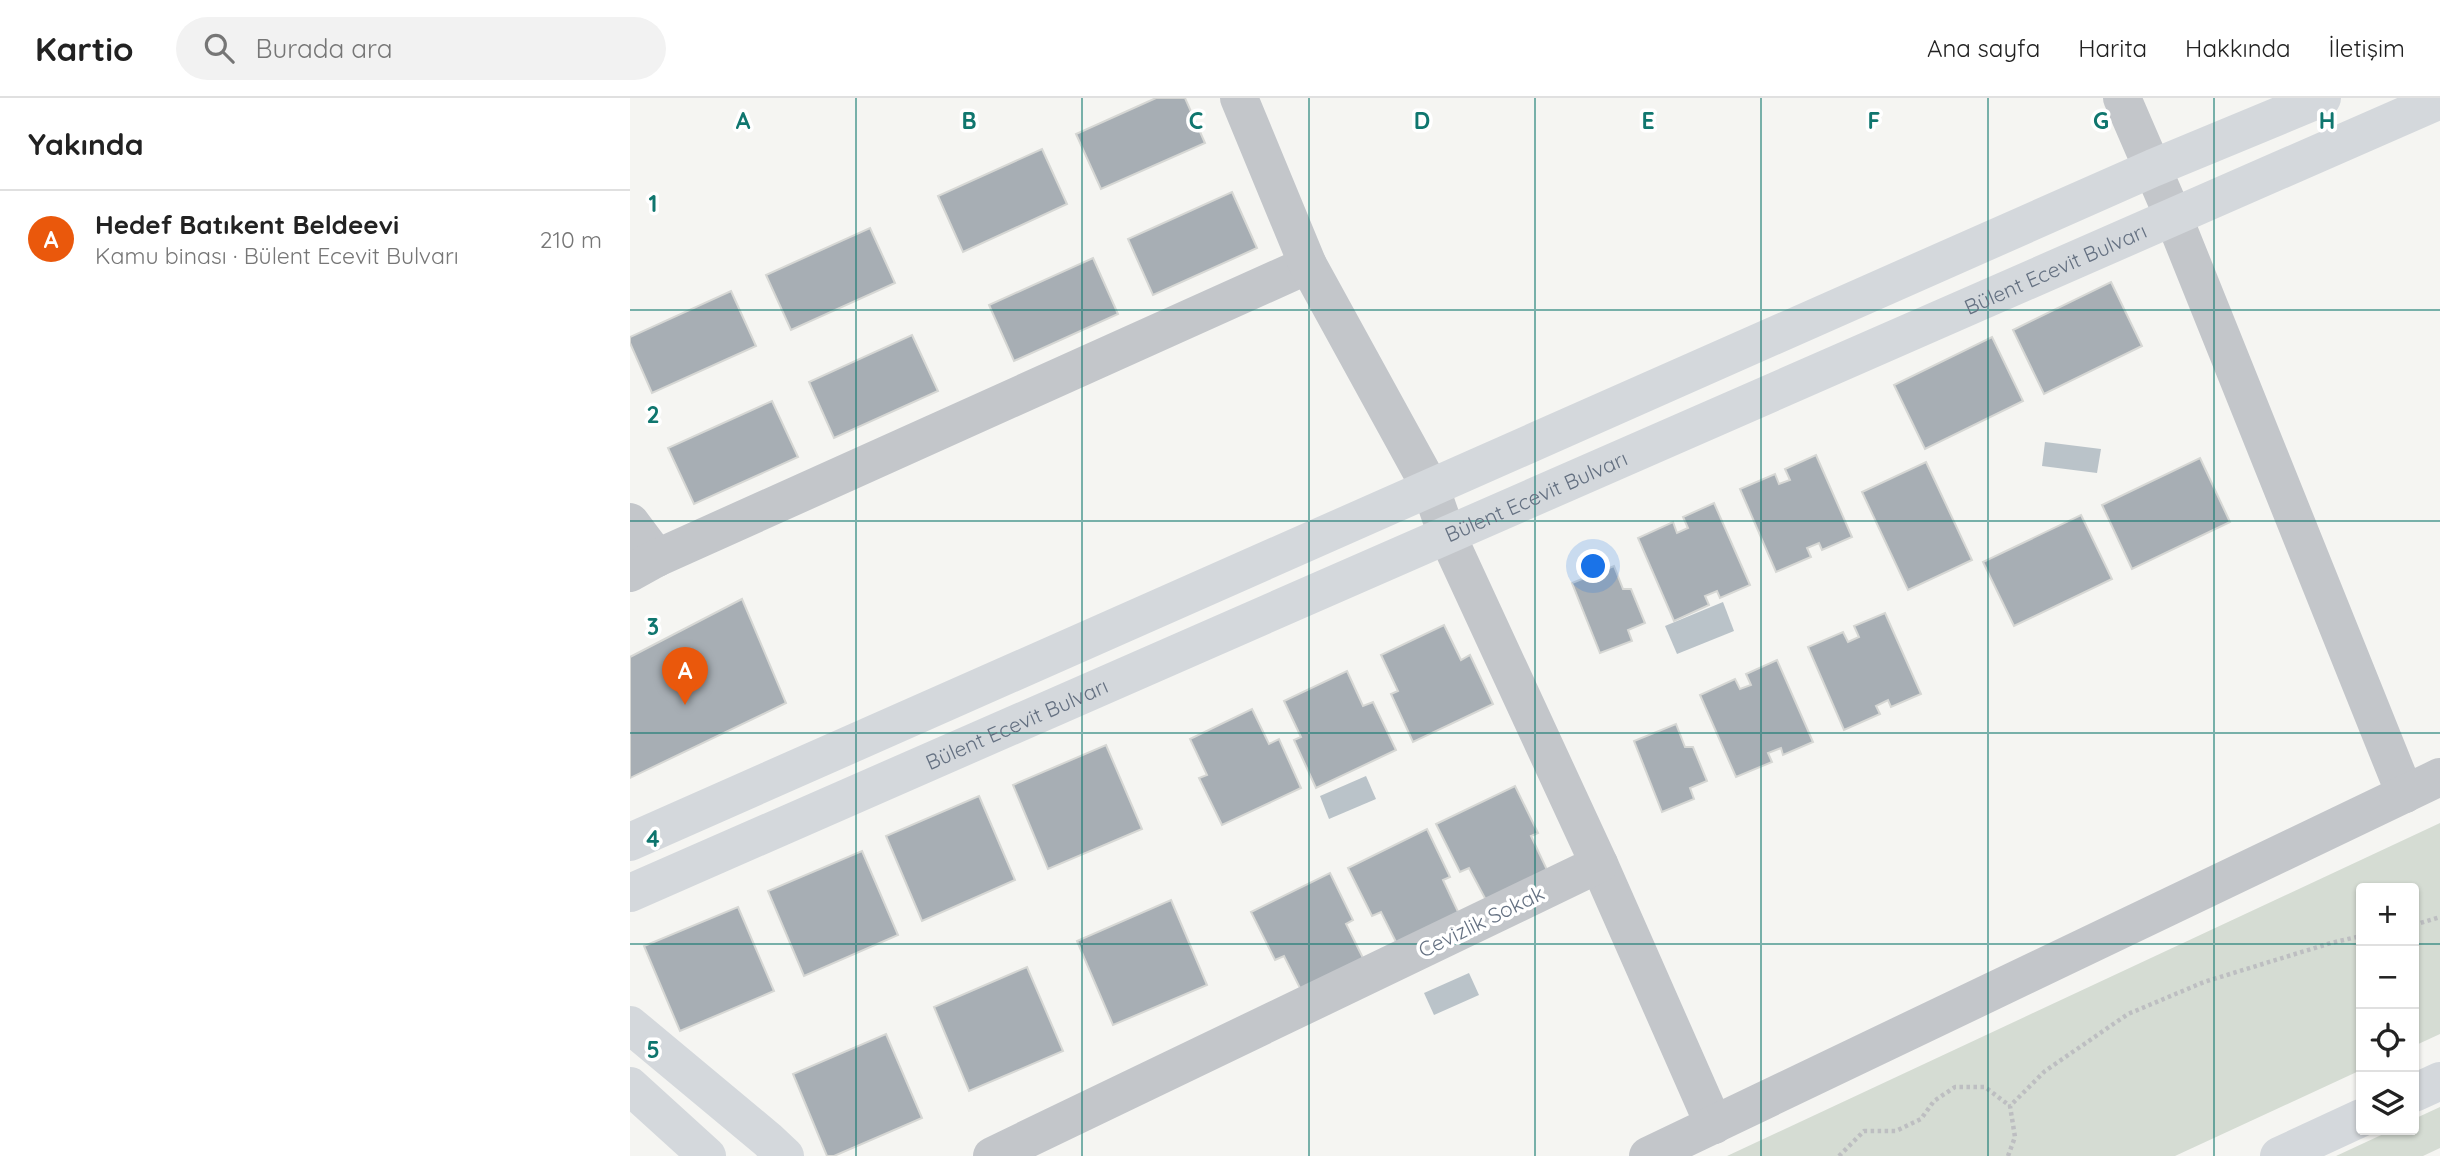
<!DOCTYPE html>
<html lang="tr">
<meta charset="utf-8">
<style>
:root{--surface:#fff;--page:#f2f2f2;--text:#222;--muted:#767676;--line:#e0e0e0;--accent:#ea580c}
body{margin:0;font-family:Quicksand,sans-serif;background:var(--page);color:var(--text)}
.controls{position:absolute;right:21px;bottom:21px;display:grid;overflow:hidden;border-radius:7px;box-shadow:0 2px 5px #0004}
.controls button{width:63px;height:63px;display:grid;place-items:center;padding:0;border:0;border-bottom:2px solid var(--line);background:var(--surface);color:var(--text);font:35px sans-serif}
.you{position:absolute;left:964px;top:469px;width:24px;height:24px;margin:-18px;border:5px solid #fff;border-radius:50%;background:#1a73e8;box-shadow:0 0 0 10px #1a73e833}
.badge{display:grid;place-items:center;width:46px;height:46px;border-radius:50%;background:var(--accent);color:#fff;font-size:23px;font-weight:700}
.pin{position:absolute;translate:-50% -58px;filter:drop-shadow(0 2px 4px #0008)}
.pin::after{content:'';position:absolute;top:37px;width:24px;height:21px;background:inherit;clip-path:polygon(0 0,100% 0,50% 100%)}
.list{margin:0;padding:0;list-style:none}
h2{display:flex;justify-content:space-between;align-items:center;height:91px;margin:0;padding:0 28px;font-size:30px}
h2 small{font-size:23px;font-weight:400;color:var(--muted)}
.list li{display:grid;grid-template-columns:46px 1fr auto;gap:21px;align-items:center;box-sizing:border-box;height:98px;padding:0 28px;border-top:2px solid var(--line)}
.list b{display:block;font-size:26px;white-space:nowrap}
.list p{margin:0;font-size:23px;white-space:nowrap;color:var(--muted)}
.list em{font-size:23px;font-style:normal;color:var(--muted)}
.icon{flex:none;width:38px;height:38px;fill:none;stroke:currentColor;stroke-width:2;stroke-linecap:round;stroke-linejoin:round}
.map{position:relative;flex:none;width:1810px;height:1058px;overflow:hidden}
header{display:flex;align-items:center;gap:42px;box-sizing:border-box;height:98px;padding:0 35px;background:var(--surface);border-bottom:2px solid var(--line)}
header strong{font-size:33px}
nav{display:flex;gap:38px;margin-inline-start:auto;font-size:24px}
.search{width:490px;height:63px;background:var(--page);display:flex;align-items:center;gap:18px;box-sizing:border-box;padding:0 24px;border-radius:38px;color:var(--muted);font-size:26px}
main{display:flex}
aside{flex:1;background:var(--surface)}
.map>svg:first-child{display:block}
.green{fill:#d5dcd3}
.water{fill:#bac3c9}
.building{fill:#a7aeb4;stroke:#d6d7d4;stroke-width:2}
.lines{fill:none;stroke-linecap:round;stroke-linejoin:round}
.path{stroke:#bdbec1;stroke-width:4.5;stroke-dasharray:3.5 3.5;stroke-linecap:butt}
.minor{stroke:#c3c6ca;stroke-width:38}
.major{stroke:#d4d8dc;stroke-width:38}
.highway{stroke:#d4d8dc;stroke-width:38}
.grid{fill:none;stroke:#0f766e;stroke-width:2;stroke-opacity:0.55}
.labels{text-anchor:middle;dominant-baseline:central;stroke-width:7;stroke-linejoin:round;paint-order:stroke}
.street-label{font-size:21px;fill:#657182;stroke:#fff}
.grid-label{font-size:23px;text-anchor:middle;font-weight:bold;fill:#0f766e;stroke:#fff;stroke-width:7;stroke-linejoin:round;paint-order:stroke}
</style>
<header>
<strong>Kartio</strong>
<div class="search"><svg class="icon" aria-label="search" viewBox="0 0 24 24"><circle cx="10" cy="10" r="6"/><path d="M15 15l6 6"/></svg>Burada ara</div>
<nav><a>Ana sayfa</a><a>Harita</a><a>Hakkında</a><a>İletişim</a></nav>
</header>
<main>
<aside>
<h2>Yakında<small></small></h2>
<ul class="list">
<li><span class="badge">A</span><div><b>Hedef Batıkent Beldeevi</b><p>Kamu binası · Bülent Ecevit Bulvarı</p></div><em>210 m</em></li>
</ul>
</aside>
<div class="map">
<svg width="1810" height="1058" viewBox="0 0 1810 1058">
<rect width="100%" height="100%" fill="#f5f5f2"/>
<g class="green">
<polygon points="1810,725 1810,936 1784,948 1784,790 1731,790 1731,972 1545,1058 1097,1058"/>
<polygon points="1810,1009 1810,1050 1793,1058 1706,1058 1762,1032 1784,1032 1784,1021"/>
</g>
<g class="water">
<polygon points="1415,344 1471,351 1467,375 1412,368"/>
<polygon points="1093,504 1104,533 1047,556 1035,528"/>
<polygon points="736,678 746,701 699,721 690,698"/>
<polygon points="839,875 849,897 804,917 794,895"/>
</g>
<g class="building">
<polygon points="526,0 555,0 575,45 471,91 446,36"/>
<polygon points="412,51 437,106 333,154 308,98"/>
<polygon points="602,94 627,150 523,197 498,141"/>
<polygon points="240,130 265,185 161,232 136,177"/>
<polygon points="463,160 488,216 384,263 359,207"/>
<polygon points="1481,184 1512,248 1414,296 1383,232"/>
<polygon points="101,193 126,248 22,295 0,245 0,239"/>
<polygon points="282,237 308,293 204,340 179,284"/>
<polygon points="1362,239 1393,303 1295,351 1264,287"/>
<polygon points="142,303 168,359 64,406 38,350"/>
<polygon points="1186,357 1222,439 1192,452 1189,445 1177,450 1181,459 1146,474 1110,391 1145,376 1149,386 1160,382 1155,371"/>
<polygon points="1570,360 1600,424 1502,471 1472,407"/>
<polygon points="1296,364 1342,462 1278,492 1232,394"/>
<polygon points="1084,405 1120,487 1090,500 1087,493 1075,498 1079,507 1044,523 1008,440 1043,424 1047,435 1058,430 1053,419"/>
<polygon points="1451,417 1482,481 1384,528 1353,464"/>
<polygon points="984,468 993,491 1001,491 1015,525 998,532 1002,543 970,555 942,485"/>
<polygon points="112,501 156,605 0,680 0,559"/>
<polygon points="1255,515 1291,596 1261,609 1258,602 1246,608 1250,616 1214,632 1178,549 1213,534 1218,544 1229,539 1224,528"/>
<polygon points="814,527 831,562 840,557 863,606 783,644 761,596 768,593 751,557"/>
<polygon points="1147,562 1183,644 1153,657 1151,650 1138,655 1142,664 1106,679 1070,597 1105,581 1110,591 1121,587 1116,576"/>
<polygon points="717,573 733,608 743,604 766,652 686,690 664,642 671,639 654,603"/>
<polygon points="622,611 639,646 649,641 671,690 592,727 569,680 577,677 560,641"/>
<polygon points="1046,626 1055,649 1063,649 1077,683 1060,690 1064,701 1032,714 1004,643"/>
<polygon points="476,647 512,731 418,771 383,687"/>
<polygon points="885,688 908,735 901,738 918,774 857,804 839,770 830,774 806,726"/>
<polygon points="349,698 385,782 292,823 256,738"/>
<polygon points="797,731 820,779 813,782 830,818 768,848 751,814 742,818 718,770"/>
<polygon points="232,753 268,837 174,878 138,793"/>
<polygon points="700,775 723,822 716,826 734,862 671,892 654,858 645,862 621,814"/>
<polygon points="541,802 577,887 483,927 447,843"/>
<polygon points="108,809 144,893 50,933 14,848"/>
<polygon points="397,869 433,953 339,993 304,909"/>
<polygon points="256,936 292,1020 204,1058 197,1058 163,976"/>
</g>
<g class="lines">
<g class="path">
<polyline points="1784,827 1810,819"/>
<polyline points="1209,1058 1234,1033 1266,1033 1291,1021 1304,1003 1325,989 1355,989 1380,1008"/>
<polyline points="1378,1058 1385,1039 1380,1008 1415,973 1498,916 1574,884 1701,845 1731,838"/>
</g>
<g class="minor">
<polyline points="1492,0 1543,118 1775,696"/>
<polyline points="0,424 27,460"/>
<polyline points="0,475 27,460 678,167"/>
<polyline points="969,766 1084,1027"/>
<polyline points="362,1058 969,766 817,437 801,391 678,167 609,0"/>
<polyline points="1018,1058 1810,679"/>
</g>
<g class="major">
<polyline points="0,744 1523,70 1692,0"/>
<path id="s1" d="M0,795l1810,-793"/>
<polyline points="0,927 138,1042 155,1058"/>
<polyline points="0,988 77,1058"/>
</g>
<g class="highway">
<polyline points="1784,995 1810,983"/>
<polyline points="1649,1058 1731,1020"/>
</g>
</g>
<path class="grid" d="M226,0v1058M452,0v1058M679,0v1058M905,0v1058M1131,0v1058M1358,0v1058M1584,0v1058M0,212h1810M0,423h1810M0,635h1810M0,846h1731M1784,846h26"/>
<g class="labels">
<g class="street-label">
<text stroke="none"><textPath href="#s1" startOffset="1556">Bülent Ecevit Bulvarı</textPath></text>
<text stroke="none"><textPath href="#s1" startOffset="989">Bülent Ecevit Bulvarı</textPath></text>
<text stroke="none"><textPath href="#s1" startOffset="422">Bülent Ecevit Bulvarı</textPath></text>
<text transform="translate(851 823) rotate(-26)">Cevizlik Sokak</text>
</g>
</g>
<g class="grid-label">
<text x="113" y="31">A</text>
<text x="339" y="31">B</text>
<text x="566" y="31">C</text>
<text x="792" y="31">D</text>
<text x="1018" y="31">E</text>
<text x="1244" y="31">F</text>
<text x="1471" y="31">G</text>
<text x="1697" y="31">H</text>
<text x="23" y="114">1</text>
<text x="23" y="325">2</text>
<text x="23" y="537">3</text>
<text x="23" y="749">4</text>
<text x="23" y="960">5</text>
</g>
</svg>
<div class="controls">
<button>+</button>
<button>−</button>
<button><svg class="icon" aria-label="locate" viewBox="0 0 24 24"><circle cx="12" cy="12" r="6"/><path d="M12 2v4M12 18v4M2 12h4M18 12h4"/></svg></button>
<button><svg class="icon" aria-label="layers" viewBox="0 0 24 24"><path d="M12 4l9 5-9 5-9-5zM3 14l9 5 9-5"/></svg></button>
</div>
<div class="you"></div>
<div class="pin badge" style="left:55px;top:607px">A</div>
</div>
</main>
